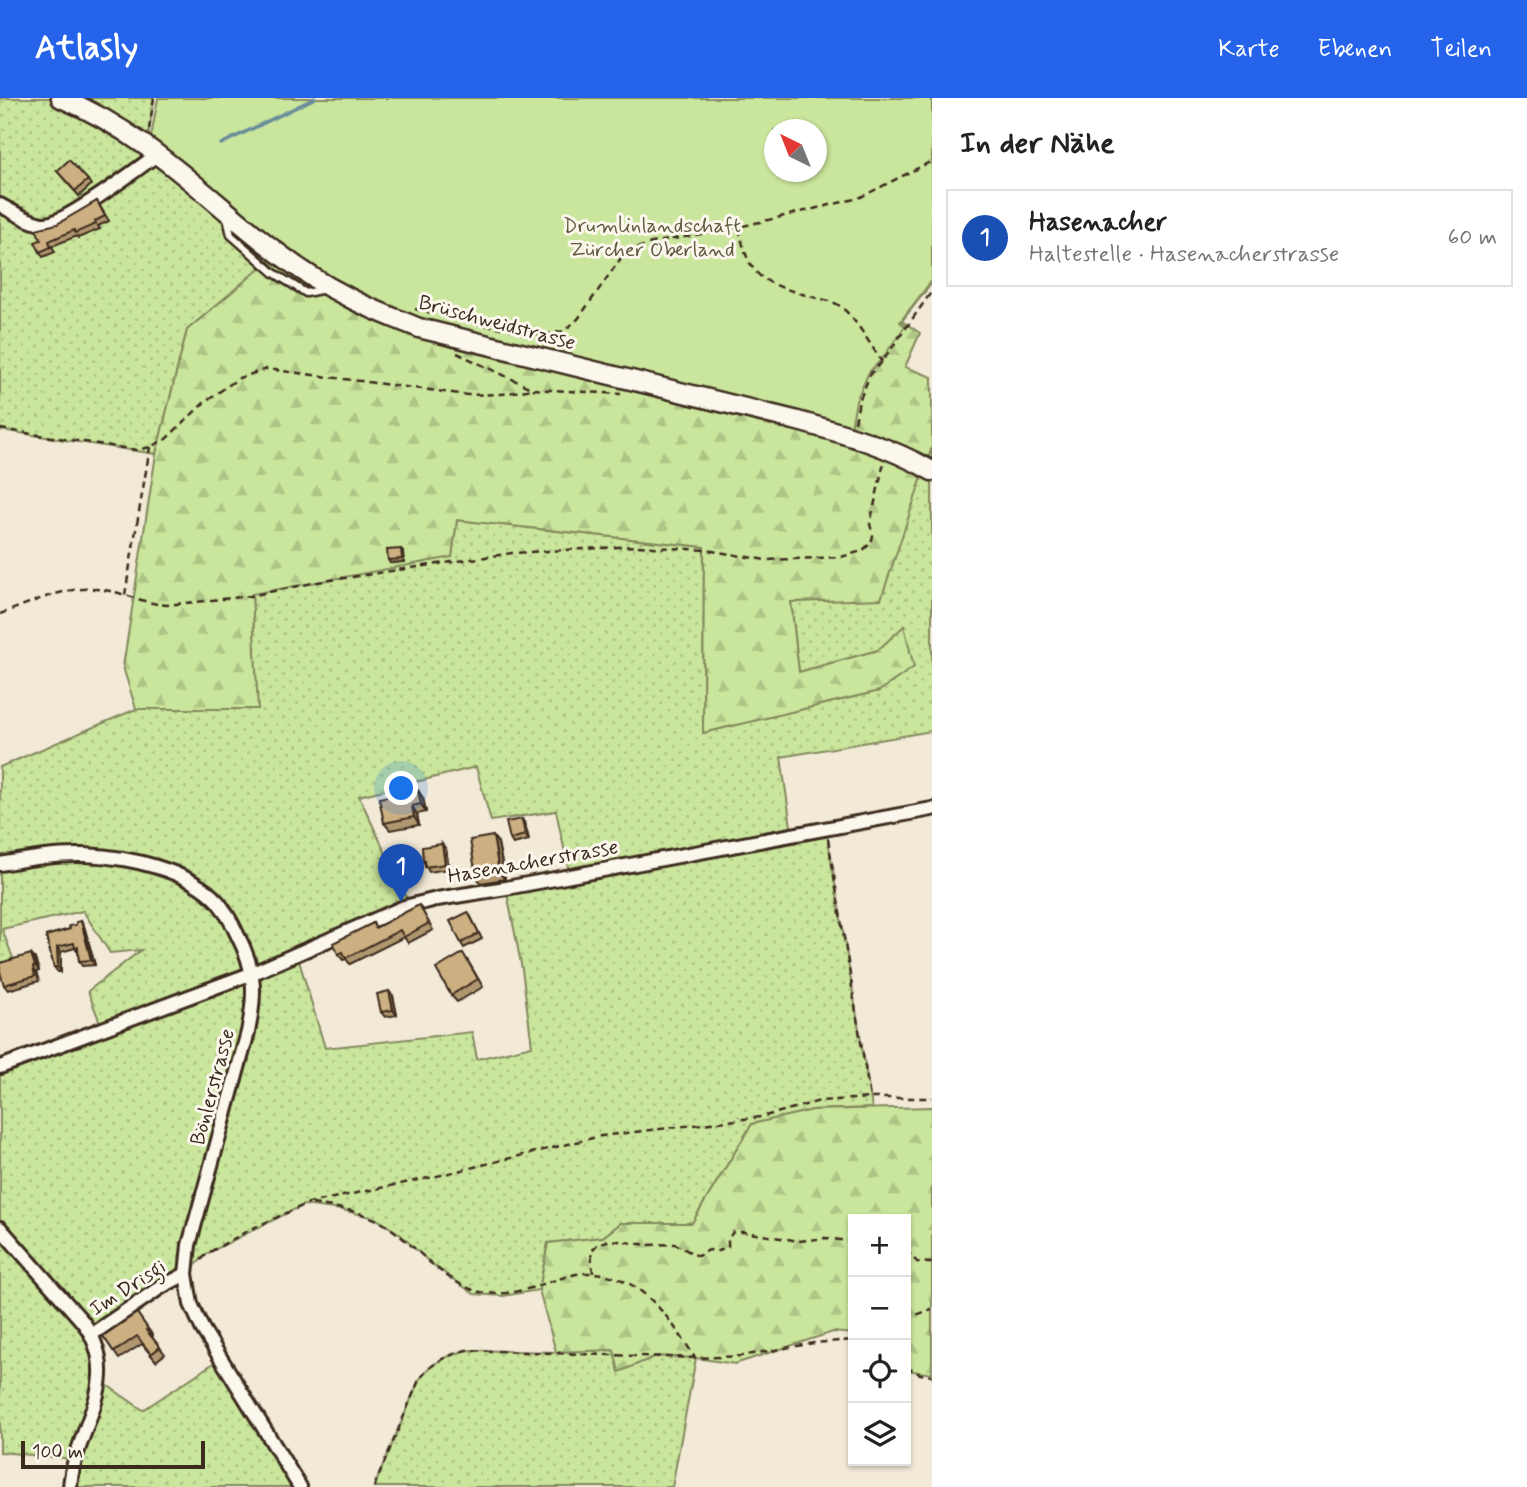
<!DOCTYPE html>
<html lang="de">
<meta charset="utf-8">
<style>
:root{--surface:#fff;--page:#f6f6f6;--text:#222;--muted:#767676;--line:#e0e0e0;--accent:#2563eb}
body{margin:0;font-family:Mynerve,sans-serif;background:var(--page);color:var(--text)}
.controls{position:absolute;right:21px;bottom:21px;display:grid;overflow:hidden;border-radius:0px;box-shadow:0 2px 5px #0004}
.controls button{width:63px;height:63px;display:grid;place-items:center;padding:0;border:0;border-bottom:2px solid var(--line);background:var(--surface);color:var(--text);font:35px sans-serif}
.compass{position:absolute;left:764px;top:21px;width:63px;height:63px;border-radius:50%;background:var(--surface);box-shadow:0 2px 5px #0004;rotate:317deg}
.scale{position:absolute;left:21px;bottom:18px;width:184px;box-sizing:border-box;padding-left:7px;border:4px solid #3b2a1e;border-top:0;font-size:19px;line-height:24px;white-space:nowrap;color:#3b2a1e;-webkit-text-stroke:5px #fbf7ec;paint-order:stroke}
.you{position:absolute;left:402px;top:691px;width:24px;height:24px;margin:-18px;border:5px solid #fff;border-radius:50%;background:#1a73e8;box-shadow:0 0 0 10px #1a73e833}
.badge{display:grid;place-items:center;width:46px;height:46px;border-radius:50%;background:var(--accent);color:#fff;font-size:23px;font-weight:700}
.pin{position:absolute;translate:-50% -58px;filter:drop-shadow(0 2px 4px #0008)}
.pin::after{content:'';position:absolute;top:37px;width:24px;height:21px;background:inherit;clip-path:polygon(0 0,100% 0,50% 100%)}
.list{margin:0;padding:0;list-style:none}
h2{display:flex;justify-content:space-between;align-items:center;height:91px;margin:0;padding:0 28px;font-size:30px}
h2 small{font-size:23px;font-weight:400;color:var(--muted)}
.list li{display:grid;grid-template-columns:46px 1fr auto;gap:21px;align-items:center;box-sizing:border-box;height:98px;margin:0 14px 14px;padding:0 14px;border:2px solid var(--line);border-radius:0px}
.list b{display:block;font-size:26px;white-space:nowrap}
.list p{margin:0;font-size:23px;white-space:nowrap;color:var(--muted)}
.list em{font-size:23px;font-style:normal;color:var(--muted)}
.icon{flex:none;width:38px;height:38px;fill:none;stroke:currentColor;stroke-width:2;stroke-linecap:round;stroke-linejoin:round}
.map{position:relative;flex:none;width:932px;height:1389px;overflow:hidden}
header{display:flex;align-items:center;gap:42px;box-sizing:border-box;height:98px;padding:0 35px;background:var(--accent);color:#fff}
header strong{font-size:33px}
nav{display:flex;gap:38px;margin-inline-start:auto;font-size:24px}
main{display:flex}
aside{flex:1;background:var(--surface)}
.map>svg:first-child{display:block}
.grass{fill:url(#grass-dots);stroke:#82885d;stroke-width:2;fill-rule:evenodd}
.forest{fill:url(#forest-firs);stroke:#82885d;stroke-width:2}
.park{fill:#cae59c;stroke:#82885d;stroke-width:2;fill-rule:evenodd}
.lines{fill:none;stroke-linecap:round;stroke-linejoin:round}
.stream{stroke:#6a8d9a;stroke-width:3.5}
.lane-casing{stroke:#3b2a1e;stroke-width:11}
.street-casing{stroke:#3b2a1e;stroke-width:18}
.secondary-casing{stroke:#3b2a1e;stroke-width:23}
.path{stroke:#3b2a1e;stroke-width:2.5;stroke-dasharray:7 5;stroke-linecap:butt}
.lane{stroke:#fbf7ec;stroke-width:6}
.street{stroke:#fbf7ec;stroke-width:12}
.secondary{stroke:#fbf7ec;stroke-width:18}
.wall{fill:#b09770;stroke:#3b2a1e;stroke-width:2}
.shaded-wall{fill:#907b5b;stroke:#3b2a1e;stroke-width:2}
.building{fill:#cdb082;stroke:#3b2a1e;stroke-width:2}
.labels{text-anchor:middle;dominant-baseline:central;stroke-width:6;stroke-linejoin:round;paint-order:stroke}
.park-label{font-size:21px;fill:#5f593e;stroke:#fbf7ec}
.street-label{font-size:21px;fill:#3b2a1e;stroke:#fbf7ec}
</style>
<header>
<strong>Atlasly</strong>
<nav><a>Karte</a><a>Ebenen</a><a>Teilen</a></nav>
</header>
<main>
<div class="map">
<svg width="932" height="1389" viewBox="0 0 932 1389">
<defs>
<pattern id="grass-dots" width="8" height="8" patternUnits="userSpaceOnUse" patternTransform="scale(1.75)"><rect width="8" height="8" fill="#cae59c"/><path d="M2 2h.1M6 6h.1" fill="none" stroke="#aec586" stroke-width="1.8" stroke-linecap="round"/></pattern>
<pattern id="forest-firs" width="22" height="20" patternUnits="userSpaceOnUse" patternTransform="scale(1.75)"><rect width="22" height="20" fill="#cae59c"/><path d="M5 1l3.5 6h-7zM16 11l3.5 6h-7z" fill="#aec586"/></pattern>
</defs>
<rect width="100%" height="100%" fill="#f2e9d7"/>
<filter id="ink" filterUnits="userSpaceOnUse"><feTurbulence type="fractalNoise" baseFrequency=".0143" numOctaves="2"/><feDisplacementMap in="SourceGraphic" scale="14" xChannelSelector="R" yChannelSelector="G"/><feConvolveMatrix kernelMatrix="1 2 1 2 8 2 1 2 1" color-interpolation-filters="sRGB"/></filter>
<g filter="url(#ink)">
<g class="grass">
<polygon points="0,0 154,0 147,47 278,155 187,232 156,356 0,332"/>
<path d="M932,349v284l-151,26 11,77 34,-6 46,280 -59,2 -61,14 -60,99h-71l-18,14 -55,6 -9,47 -36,6 -29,-2 -45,-32 -29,-28 -25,-16 -33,-8 -39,-5 -95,48 -22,21 -94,60 9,47 42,29 77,-51 80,128h-230l4,-28 -74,-7v-385l102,-39 -14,-37 53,-41 -31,3 -27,-42 -81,18 11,29 -13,7v-198l136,-58h121l-5,-116 200,-36 5,-37 247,27 -1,186 176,-42 34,-24 -9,-40 -26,23 -79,22 -8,-70 90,-4zM476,669l15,54 65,-10 14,65 -64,12 16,81 10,77 -55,13 -5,-27 -147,16 -28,-94 82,-43 28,-12 -48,-103z"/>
<path d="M466,1252l90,2 58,-2 5,21 37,-15 40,2 -24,129h-298l45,-107c14,-19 26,-23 47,-30z"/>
</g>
<g class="forest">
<polygon points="932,67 932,185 902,223 920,235 905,269 932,279 932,349 881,501 791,504 799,574 878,552 904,528 914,569 879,593 703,635 704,449 457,422 452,459 252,496 258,611 136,611 123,569 156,356 187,232 278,155"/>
<polygon points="932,1009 932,1276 906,1272 906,1121 853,1121 853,1236 833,1234 735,1266 696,1260 656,1258 619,1274 614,1252 556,1254 539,1192 548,1145 603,1139 621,1125 692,1125 752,1026 813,1012"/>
</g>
<path class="park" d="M158,0h774v182l-32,42 5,4 -23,33 -13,13 -13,29 -6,31 -427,-107 -104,-49 -169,-133zM774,32h42v42h-42z"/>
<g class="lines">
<polyline class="stream" points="221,46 315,0"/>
<defs>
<polyline id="lane" points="227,120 231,137 274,175 306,195 325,191"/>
<g id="street">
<path d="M0,107c12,6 33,20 46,19 22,-2 91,-55 112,-70"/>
<path d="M0,766c28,-5 57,-10 85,-9 43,2 103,14 133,47 8,10 14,21 19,32 19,36 19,59 11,98l-59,213 -3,29 5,30 11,24 98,159"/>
<polyline points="0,969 253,875 404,809 437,801 506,790 932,711"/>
<path d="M0,1130l83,94c43,59 -8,104 -13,165"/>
<polyline points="92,1236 161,1189 186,1176"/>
</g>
<path id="secondary" d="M61,0c86,35 145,100 217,155 21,16 44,31 68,43 23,13 49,22 73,32l375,92c48,13 95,26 138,51"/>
</defs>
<use href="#lane" class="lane-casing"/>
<use href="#street" class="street-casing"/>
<use href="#secondary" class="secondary-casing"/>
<g class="path">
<polyline points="149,31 154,0"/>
<path d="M739,130c10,51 23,54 70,68 10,3 22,4 31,10 14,10 32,41 42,56"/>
<polyline points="415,211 480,226 544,237 564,233 578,221 621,160 634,151 652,145 739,129 859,100 932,63"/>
<polyline points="457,255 533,291 621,296"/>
<polyline points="855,324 859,303 871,275 882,264 932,193"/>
<polyline points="0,331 137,352 150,349 166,341 206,303 239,280 267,271 468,297 502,296 533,291"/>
<polyline points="125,497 150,349"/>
<path d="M0,516c34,-12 68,-30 104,-24 22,3 41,14 63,15l83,-9 68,-14 194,-29 124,-7 70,4 60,10 75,-3 21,-6 9,-8 2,-7 -3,-12 14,-62"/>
<polyline points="828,741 870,1000"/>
<path d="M312,1106c28,4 58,8 81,26 26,20 48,48 80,60 23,8 51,1 73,-7 13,-4 28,-10 42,-10 51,-1 83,46 107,85"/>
<polyline points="906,1152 917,1164 932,1165"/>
<polyline points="201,1162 208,1155 251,1131 309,1105 433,1079 601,1038 761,1019 820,1003 870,1000 932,1000"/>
<polyline points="593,1175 591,1153 599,1145 612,1142 647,1147 675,1146 698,1158 709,1152 719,1153 728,1149 728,1141 733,1134 744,1134 799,1143 826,1140 853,1144"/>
<polyline points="906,1221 932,1211"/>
<polyline points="906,1269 920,1276 932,1278"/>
<path d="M374,1389l45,-107c14,-19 26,-23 47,-30l230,8 45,-2 73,-13 39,-3"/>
</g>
<use href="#lane" class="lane"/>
<use href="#street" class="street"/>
<use href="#secondary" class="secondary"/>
</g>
<g class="wall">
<polygon points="57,73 88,82 91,87 79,98"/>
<polygon points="97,103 109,123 98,128 100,131 78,140 77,138 52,148 55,154 43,159 40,154 41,142"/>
<polygon points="401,451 403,453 404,464 390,465 388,462"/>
<polygon points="423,700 426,714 417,716 419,727 390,732 384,725"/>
<polygon points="525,726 529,742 513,746 510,741"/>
<polygon points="498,745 505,781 481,785 476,778"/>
<polygon points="446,751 449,771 429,774 423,763"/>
<polygon points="419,807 433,832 408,845 404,839 350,866 346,861 343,862 338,856 373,825 376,830"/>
<polygon points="471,819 482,841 464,850 461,845"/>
<polygon points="81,823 84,828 95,867 82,868 79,863 78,854 75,850 61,854 61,874 58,874 54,869 46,838 70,831"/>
<polygon points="35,861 39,873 36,874 39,883 8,892 4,887"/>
<polygon points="468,863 483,889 457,904 451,897"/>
<polygon points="393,898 397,917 385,919 381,914"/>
<polygon points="137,1215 153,1238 152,1239 165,1256 156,1263 142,1246 119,1261 103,1238"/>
</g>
<g class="shaded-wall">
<polygon points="418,692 423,700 426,714 421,706"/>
<polygon points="412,708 417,716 419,727 414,719"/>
<polygon points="522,721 525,726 529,742 525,737"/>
<polygon points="493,738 498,745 505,781 499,774"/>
<polygon points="442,746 446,751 449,771 445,766"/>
<polygon points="81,823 84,828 95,867 91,862"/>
<polygon points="57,849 61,854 61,874 58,869"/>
<polygon points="31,856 35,861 39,873 35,868"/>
<polygon points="389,893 393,898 397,917 393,912"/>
</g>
<g class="building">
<polygon points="69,62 88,82 75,93 57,73"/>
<polygon points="97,103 105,118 95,123 96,126 75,135 74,132 49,143 51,149 40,154 35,144 41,142 36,131 57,126"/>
<polygon points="401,451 402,461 388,462 387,452"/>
<polygon points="418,692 421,706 412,708 414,719 384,725 379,700"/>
<polygon points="522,721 525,737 510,741 506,724"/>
<polygon points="493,738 499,774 476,778 470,742"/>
<polygon points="442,746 445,766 425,769 425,763 423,763 422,749"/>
<polygon points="419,807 429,825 404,839 400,832 346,860 343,854 338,856 333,845 373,825 375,830"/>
<polygon points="468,814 479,835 461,845 450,823"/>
<polygon points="81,823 91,862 79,863 78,849 75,850 74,845 57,849 58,869 54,869 46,838 70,831 69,828 76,827 76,824"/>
<polygon points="463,855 478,881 451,897 436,871"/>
<polygon points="31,856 35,868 33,869 35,878 4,887 0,874 0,865"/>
<polygon points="389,893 393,912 381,914 377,896"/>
<polygon points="137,1215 148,1231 146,1232 160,1249 151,1256 137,1238 114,1254 103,1238"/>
</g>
</g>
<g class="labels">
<g class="park-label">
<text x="652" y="128">Drumlinlandschaft<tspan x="652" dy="24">Zürcher Oberland</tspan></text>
</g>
<g class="street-label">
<text transform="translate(497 225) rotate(15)">Brüschweidstrasse</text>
<text transform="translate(533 764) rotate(-10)">Hasenacherstrasse</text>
<text transform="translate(213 989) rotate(-75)">Bönlerstrasse</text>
<text transform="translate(128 1190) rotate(-33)">Im Drisgi</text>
</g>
</g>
</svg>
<div class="controls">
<button>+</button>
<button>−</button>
<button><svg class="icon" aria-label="locate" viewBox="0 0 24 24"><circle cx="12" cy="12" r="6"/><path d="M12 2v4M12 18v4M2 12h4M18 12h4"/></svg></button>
<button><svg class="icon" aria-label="layers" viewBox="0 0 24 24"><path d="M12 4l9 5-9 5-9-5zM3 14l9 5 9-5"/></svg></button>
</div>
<svg class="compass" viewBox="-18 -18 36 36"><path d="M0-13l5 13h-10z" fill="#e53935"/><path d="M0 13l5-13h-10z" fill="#767676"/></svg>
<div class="scale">100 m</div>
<div class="you"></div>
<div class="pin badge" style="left:401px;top:804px;background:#1a4fb4">1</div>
</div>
<aside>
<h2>In der Nähe<small></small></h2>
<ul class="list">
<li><span class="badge" style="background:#1a4fb4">1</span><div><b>Hasenacher</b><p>Haltestelle · Hasenacherstrasse</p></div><em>60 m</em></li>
</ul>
</aside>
</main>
